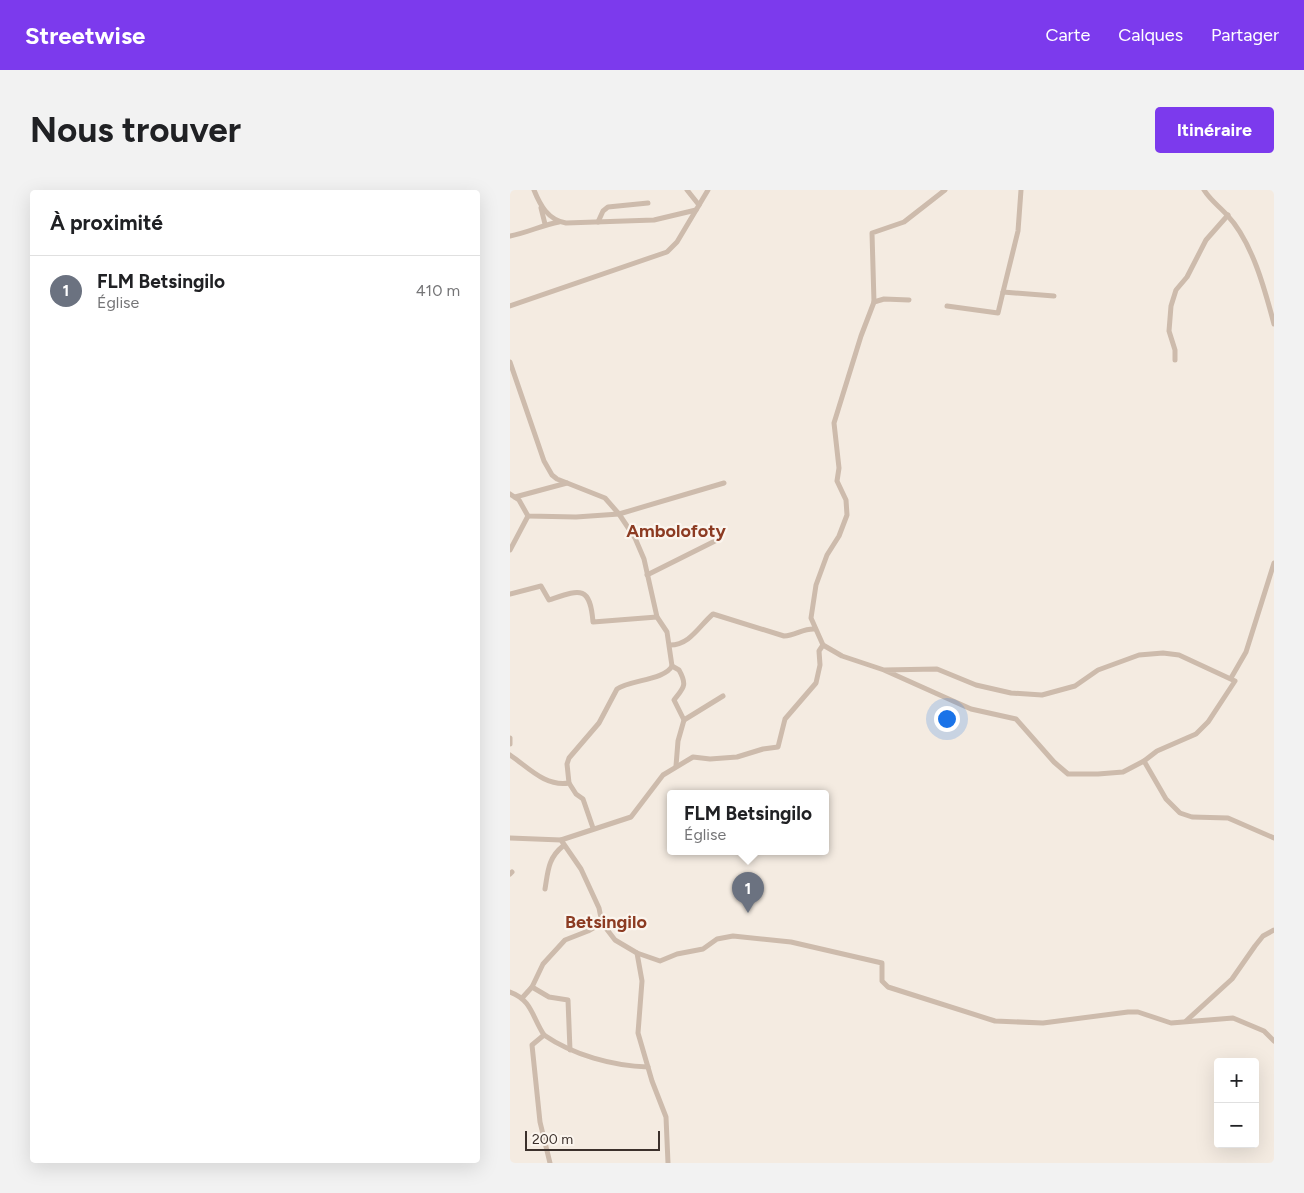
<!DOCTYPE html>
<html lang="fr">
<meta charset="utf-8">
<style>
:root{--surface:#fff;--page:#f2f2f2;--text:#202124;--muted:#757577;--line:#e0e0e0;--accent:#7c3aed}
body{margin:0;font-family:Figtree,sans-serif;background:var(--page);color:var(--text)}
.controls{position:absolute;right:15px;bottom:15px;display:grid;overflow:hidden;border-radius:5px;box-shadow:0 5px 20px #0002}
.controls button{width:45px;height:45px;display:grid;place-items:center;padding:0;border:0;border-bottom:1px solid var(--line);background:var(--surface);color:var(--text);font:25px sans-serif}
.scale{position:absolute;left:15px;bottom:12px;width:135px;box-sizing:border-box;padding-left:5px;border:2px solid #3b302b;border-top:0;font-size:14px;line-height:18px;white-space:nowrap;color:#3b302b;-webkit-text-stroke:4px #fbf5ee;paint-order:stroke}
.you{position:absolute;left:436px;top:528px;width:18px;height:18px;margin:-12px;border:4px solid #fff;border-radius:50%;background:#1a73e8;box-shadow:0 0 0 8px #1a73e833}
.badge{display:grid;place-items:center;width:32px;height:32px;border-radius:50%;background:var(--accent);color:#fff;font-size:16px;font-weight:700}
.pin{position:absolute;translate:-50% -41px;filter:drop-shadow(0 1px 2px #0008)}
.pin::after{content:'';position:absolute;top:26px;width:18px;height:15px;background:inherit;clip-path:polygon(0 0,100% 0,50% 100%)}
.popup{position:absolute;left:157px;top:600px;width:162px;height:65px;box-sizing:border-box;display:grid;place-content:center;border-radius:5px;background:var(--surface);filter:drop-shadow(0 1px 4px #0005);font-size:16px;white-space:nowrap;color:var(--muted)}
.popup b{font-size:19px;color:var(--text)}
.popup::after{content:'';position:absolute;left:50%;top:100%;margin-left:-10px;border:10px solid transparent;border-top-color:var(--surface)}
.list{margin:0;padding:0;list-style:none}
h2{display:flex;justify-content:space-between;align-items:center;height:65px;margin:0;padding:0 20px;font-size:21px}
h2 small{font-size:16px;font-weight:400;color:var(--muted)}
.list li{display:grid;grid-template-columns:32px 1fr auto;gap:15px;align-items:center;box-sizing:border-box;height:70px;padding:0 20px;border-top:1px solid var(--line)}
.list b{display:block;font-size:19px;white-space:nowrap}
.list p{margin:0;font-size:16px;white-space:nowrap;color:var(--muted)}
.list em{font-size:16px;font-style:normal;color:var(--muted)}
.map{position:relative;flex:none;width:764px;height:973px;overflow:hidden;border-radius:5px}
header{display:flex;align-items:center;gap:30px;box-sizing:border-box;height:70px;padding:0 25px;background:var(--accent);color:#fff}
header strong{font-size:24px}
nav{display:flex;gap:28px;margin-inline-start:auto;font-size:18px}
.intro{display:flex;align-items:center;justify-content:space-between;box-sizing:border-box;height:120px;padding:0 30px}
h1{margin:0;font-size:35px}
.button{padding:12px 22px;border-radius:5px;background:var(--accent);color:#fff;font-size:18px;font-weight:700}
main{display:flex;gap:30px;padding:0 30px}
aside{flex:1;background:var(--surface);border-radius:5px;box-shadow:0 5px 20px #0002}
.map>svg:first-child{display:block}
.lines{fill:none;stroke-linecap:round;stroke-linejoin:round}
.street{stroke:#cdbbac;stroke-width:5}
.labels{text-anchor:middle;dominant-baseline:central;stroke-width:4.5;stroke-linejoin:round;paint-order:stroke}
.quarter-label{font-size:18px;font-weight:bold;fill:#8c3b22;stroke:#fbf5ee}
</style>
<header>
<strong>Streetwise</strong>
<nav><a>Carte</a><a>Calques</a><a>Partager</a></nav>
</header>
<div class="intro"><h1>Nous trouver</h1><a class="button">Itinéraire</a></div>
<main>
<aside>
<h2>À proximité<small></small></h2>
<ul class="list">
<li><span class="badge" style="background:#6b7280">1</span><div><b>FLM Betsingilo</b><p>Église</p></div><em>410 m</em></li>
</ul>
</aside>
<div class="map">
<svg width="764" height="973" viewBox="0 0 764 973">
<rect width="100%" height="100%" fill="#f4ebe1"/>
<g class="lines">
<g class="street">
<path d="M24,0c6,15 14,30 32,33l88,-3 42,-10"/>
<polyline points="177,0 189,15"/>
<polyline points="511,0 508,41 493,102 544,106"/>
<path d="M694,0c7,11 15,16 23,25 25,26 38,75 47,109"/>
<polyline points="31,18 35,34"/>
<polyline points="88,32 93,21 98,17 138,13"/>
<path d="M0,46c17,-3 32,-11 49,-14"/>
<polyline points="364,112 374,109 399,110"/>
<polyline points="0,116 157,62 167,52 198,0"/>
<polyline points="437,116 488,123 493,102"/>
<polyline points="665,170 665,160 659,141 661,116 666,100 677,87 696,50 718,25"/>
<path d="M0,172l34,99 8,14 5,4 48,19 14,16 16,24 9,21 13,58 10,15 5,34 7,4c9,16 4,18 -5,30l10,20 -6,21 -2,25"/>
<polyline points="0,304 9,310 18,326 66,327 109,324 214,293"/>
<polyline points="5,307 57,293"/>
<polyline points="0,360 18,326"/>
<polyline points="137,385 207,350"/>
<path d="M0,404l31,-8 8,14c30,-10 41,-16 44,22l64,-5"/>
<path d="M160,455c20,0 29,-19 43,-31l71,22c12,-1 20,-8 31,-7"/>
<polyline points="374,480 427,479 466,495 501,503 532,505 565,496 588,480 629,465 653,463 669,465 725,491 698,532 686,544 647,561 634,571 613,582 588,584 558,584 544,572 506,529 461,519 374,480 332,466 313,455 301,428 306,395 317,365 329,346 337,325 336,310 327,291 329,278 324,233 351,146 364,112 362,43 394,32 435,0"/>
<polyline points="721,488 736,462 764,373"/>
<polyline points="174,530 213,506"/>
<polyline points="0,548 0,554"/>
<path d="M0,565c18,12 35,32 59,28"/>
<polyline points="634,571 656,609 670,623 682,627 718,628 764,648"/>
<path d="M83,638l-10,-29 -7,-5 -7,-11 -2,-19 2,-6 30,-35 18,-34c13,-9 48,-9 55,-23"/>
<polyline points="0,648 51,650 71,679 89,718 92,733 105,750 127,763 132,791 128,843 142,891 156,927 158,973"/>
<polyline points="51,650 121,627 153,585 183,567 200,569 227,567 253,559 268,557 275,529 306,493 310,475 309,461 313,455"/>
<polyline points="0,684 2,682"/>
<path d="M35,699c3,-18 3,-31 18,-43"/>
<polyline points="127,763 150,771 167,764 193,759 207,749 223,746 281,752 372,773 372,791 378,797 485,831 533,833 618,822 628,822 661,833 723,828 754,841 764,851"/>
<polyline points="22,797 39,807 58,810 60,860"/>
<path d="M0,802c22,8 22,25 34,43l-12,10 8,77 10,41"/>
<polyline points="13,807 22,797 33,774 55,750 78,741 92,733"/>
<polyline points="676,831 722,789 745,756 753,746 764,740"/>
<path d="M34,845c29,20 69,31 104,32"/>
</g>
</g>
<g class="labels">
<g class="quarter-label">
<text x="166" y="341">Ambolofoty</text>
<text x="96" y="732">Betsingilo</text>
</g>
</g>
</svg>
<div class="controls">
<button>+</button>
<button>−</button>
</div>
<div class="scale">200 m</div>
<div class="you"></div>
<div class="pin badge" style="left:238px;top:723px;background:#6b7280">1</div>
<div class="popup"><b>FLM Betsingilo</b>Église</div>
</div>
</main>
